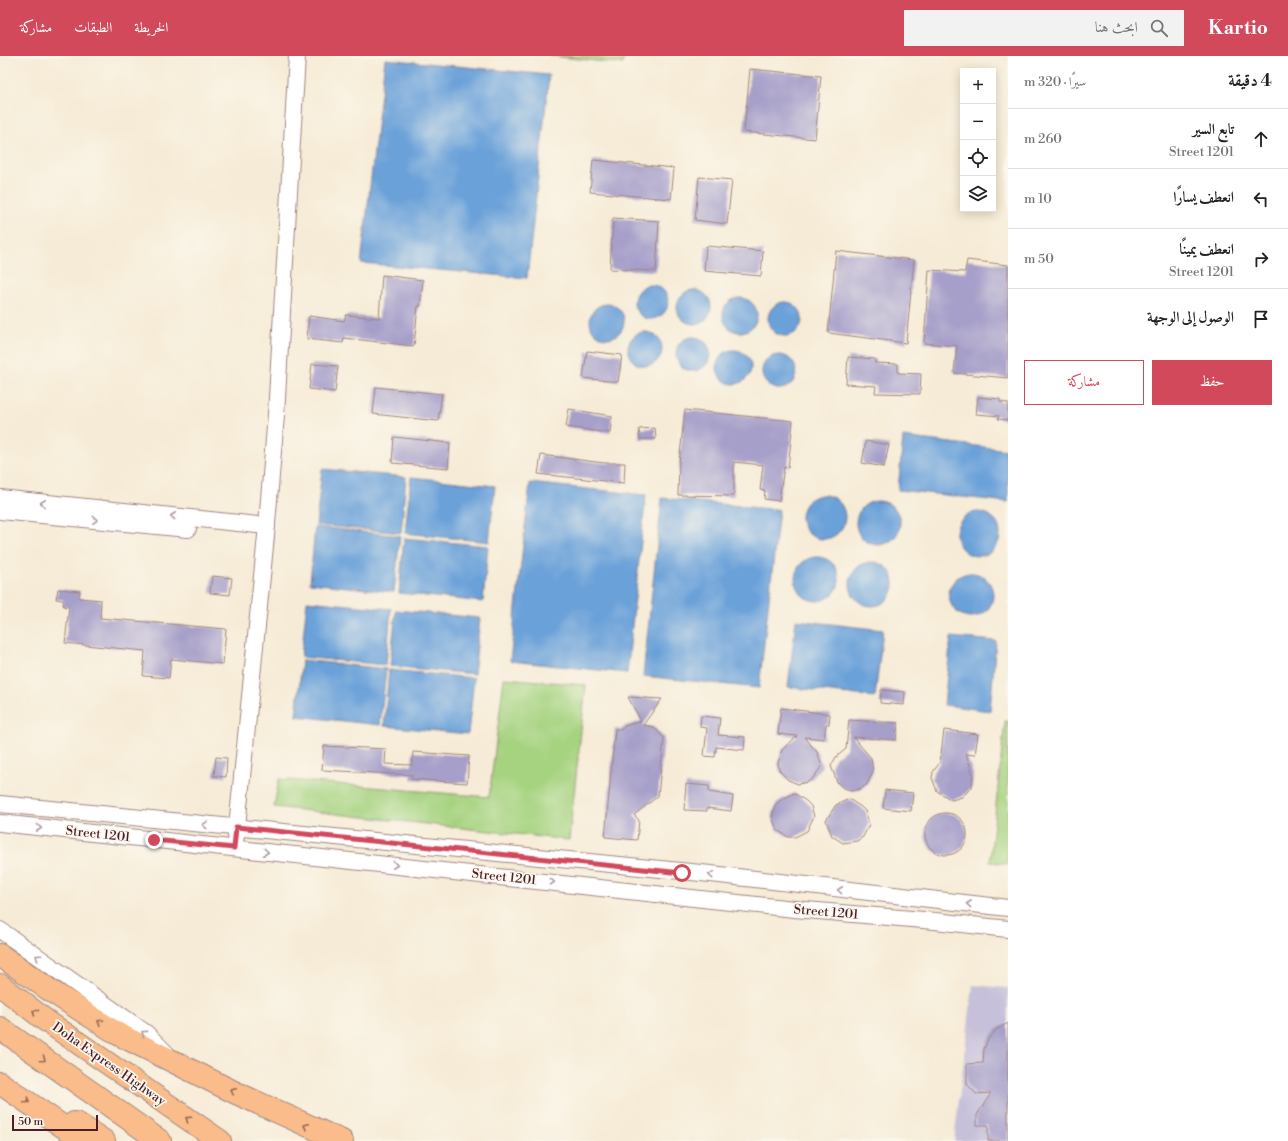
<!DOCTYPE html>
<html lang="ar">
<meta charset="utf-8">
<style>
:root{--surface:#fff;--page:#f2f2f2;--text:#222;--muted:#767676;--line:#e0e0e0;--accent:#d1495b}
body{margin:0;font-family:"Libre Bodoni",Amiri,serif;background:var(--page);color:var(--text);direction:rtl}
.controls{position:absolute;right:12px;top:12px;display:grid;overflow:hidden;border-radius:0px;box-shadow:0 2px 10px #0003}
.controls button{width:36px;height:36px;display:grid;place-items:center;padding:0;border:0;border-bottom:1px solid var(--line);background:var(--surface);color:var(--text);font:20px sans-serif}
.scale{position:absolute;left:12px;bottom:10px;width:86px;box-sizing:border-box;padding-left:4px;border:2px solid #4a1f2b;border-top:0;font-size:11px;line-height:14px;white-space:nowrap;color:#4a1f2b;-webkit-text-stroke:3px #fbf7ec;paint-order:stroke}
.stop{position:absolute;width:12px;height:12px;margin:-9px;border:3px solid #d1495b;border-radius:50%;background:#fff}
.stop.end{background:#d1495b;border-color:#fff;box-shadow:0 1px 4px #0008}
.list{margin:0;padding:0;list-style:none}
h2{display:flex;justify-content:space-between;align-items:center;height:52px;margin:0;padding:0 16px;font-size:17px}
h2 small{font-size:13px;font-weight:400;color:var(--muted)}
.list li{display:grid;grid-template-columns:26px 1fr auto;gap:12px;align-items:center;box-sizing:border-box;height:60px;padding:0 16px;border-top:1px solid var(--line)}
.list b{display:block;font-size:15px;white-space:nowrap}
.list p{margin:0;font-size:13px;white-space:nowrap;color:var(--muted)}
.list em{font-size:13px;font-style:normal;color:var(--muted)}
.actions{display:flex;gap:8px;padding:12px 16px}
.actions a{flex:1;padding:9px 0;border:1px solid var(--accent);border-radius:0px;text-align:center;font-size:14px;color:var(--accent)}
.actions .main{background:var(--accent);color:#fff}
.icon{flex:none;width:22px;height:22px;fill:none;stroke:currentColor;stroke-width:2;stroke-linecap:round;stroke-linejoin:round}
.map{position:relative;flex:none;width:1008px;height:1085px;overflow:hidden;direction:ltr}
header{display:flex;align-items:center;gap:24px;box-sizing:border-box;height:56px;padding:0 20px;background:var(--accent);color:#fff}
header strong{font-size:19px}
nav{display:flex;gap:22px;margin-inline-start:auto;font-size:14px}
.search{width:280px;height:36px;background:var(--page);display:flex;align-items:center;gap:10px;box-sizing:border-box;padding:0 14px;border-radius:0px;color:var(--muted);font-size:15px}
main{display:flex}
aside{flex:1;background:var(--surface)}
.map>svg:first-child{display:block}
.industrial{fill:#c6c0da}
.green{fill:#a6d380;stroke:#787956}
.water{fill:#6ba1d9;stroke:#5a6082}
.building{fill:#a69fc9}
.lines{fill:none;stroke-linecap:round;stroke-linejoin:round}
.minor-casing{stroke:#a08580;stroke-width:18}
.highway-casing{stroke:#a08580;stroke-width:24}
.minor{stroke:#fff;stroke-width:16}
.highway{stroke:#f9bc8a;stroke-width:22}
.oneway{stroke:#ae9aa0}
.oneway2{stroke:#996656}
.route{stroke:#d1495b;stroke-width:5}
.labels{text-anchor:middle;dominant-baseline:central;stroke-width:3.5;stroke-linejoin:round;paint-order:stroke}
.street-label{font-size:13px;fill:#4a1f2b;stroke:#fbf7ec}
</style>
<header>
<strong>Kartio</strong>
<div class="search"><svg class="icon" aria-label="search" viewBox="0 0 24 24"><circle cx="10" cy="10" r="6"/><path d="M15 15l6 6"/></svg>ابحث هنا</div>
<nav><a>الخريطة</a><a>الطبقات</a><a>مشاركة</a></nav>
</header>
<main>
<aside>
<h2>4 دقيقة<small>سيرًا · 320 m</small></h2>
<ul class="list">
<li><svg class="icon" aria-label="ahead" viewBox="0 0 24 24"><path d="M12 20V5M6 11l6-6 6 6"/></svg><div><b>تابع السير</b><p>Street 1201</p></div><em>260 m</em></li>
<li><svg class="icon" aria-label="left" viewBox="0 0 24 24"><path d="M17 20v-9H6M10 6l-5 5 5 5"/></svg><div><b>انعطف يسارًا</b></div><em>10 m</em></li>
<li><svg class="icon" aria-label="right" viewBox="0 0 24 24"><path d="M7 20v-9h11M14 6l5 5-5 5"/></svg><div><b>انعطف يمينًا</b><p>Street 1201</p></div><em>50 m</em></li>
<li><svg class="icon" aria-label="arrive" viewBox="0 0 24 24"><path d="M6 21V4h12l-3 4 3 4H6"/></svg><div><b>الوصول إلى الوجهة</b></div></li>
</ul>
<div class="actions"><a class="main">حفظ</a><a>مشاركة</a></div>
</aside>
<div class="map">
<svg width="1008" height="1085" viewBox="0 0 1008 1085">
<rect width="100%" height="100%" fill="#fbf7ec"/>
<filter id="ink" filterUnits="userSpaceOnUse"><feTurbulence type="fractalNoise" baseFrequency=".025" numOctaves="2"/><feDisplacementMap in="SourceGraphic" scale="8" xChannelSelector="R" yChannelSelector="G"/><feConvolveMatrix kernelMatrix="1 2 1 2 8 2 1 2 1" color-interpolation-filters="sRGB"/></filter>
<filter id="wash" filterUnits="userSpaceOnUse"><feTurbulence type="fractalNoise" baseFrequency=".012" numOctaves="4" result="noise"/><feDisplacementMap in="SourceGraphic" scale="16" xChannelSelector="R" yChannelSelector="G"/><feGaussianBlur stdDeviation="0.9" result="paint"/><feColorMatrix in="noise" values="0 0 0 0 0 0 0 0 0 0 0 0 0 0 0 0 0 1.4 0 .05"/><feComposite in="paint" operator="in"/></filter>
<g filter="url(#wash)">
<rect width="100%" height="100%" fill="#f6ebd6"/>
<polygon class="industrial" points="973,929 1008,932 1008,1085 954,1085"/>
<g class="green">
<polygon points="551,0 624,0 623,8"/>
<polygon points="504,622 586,629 569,784 274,751 279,723 489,741"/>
<polygon points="1005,665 1008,665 1008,808 990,806"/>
</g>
<g class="water">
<polygon points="385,3 549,19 527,222 361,207"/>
<circle cx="651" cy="246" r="17"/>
<circle cx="694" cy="251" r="17"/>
<circle cx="740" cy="259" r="17"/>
<circle cx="785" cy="263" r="17"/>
<circle cx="607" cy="265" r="17"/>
<circle cx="645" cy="293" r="17"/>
<circle cx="693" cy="298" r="17"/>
<circle cx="734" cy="311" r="17"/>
<circle cx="779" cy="316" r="17"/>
<polygon points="903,381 1008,394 1008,446 898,434"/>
<polygon points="322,413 406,421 401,477 316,469"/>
<polygon points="411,421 495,430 489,486 405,477"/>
<polygon points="530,427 646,439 627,617 510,605"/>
<circle cx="823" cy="461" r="22"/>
<polygon points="662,442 779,454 759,632 643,620"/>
<circle cx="878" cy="467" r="22"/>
<circle cx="978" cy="478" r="22"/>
<polygon points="315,471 400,480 394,536 310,527"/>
<polygon points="404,482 488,490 483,546 399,537"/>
<circle cx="817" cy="523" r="22"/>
<circle cx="872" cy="528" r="22"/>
<circle cx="971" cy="539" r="22"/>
<polygon points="307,545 391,553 386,609 301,601"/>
<polygon points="396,554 480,562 474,618 390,610"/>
<polygon points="796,564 883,574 875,641 788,631"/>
<polygon points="951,581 996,585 990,655 944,649"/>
<polygon points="302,604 386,613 380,669 296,660"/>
<polygon points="389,614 474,622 468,678 384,670"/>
</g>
<g id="blocks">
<g class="building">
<polygon points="750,13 821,20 815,83 744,76"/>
<polygon points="593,104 674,112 671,143 590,136"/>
<polygon points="699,121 732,124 727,168 695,164"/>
<polygon points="613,162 659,165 656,215 610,213"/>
<polygon points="706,190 763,195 761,220 704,215"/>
<polygon points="836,195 914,204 906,287 828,277"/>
<polygon points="967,204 1008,209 1008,322 954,317 957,290 924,287 929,214 965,216"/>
<polygon points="382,219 423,224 420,251 418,250 414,290 344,282 343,287 307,283 309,260 344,265 346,259 379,262"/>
<polygon points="587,295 622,299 618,326 583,322"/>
<polygon points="848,301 875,303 875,307 898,308 898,317 921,318 920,338 875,337 876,330 846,328"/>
<polygon points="312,308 338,310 335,336 309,333"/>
<polygon points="376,331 442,338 438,365 373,358"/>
<polygon points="978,341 1000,343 1000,346 1008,347 1008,364 998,363 999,360 976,358"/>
<polygon points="569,353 612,360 610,377 566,371"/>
<polygon points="685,354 793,365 788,412 784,411 779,445 764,443 765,435 760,434 763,409 734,406 734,440 678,439 679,407"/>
<polygon points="655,372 656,383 640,383 639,373"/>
<polygon points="394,381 450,387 448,412 392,407"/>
<polygon points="866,385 889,389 884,411 862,407"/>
<polygon points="541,399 604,407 625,407 624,427 538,418"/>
<polygon points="212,520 232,522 230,539 210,537"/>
<polygon points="58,533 80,535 79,542 101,544 100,562 226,573 223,608 171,603 169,622 143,620 145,595 65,587 69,551 63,550 64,544 56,543"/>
<polygon points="881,634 905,636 904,649 880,647"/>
<polygon points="628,641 662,643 643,669 654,671 664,682 658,740 634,759 639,764 637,784 605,781 615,673 621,674 625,670 641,665"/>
<polygon points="781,652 830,658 829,668 826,668 824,683 804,681 817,696 822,710 813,722 808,726 798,728 788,724 779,714 778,707 782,694 797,680 778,678"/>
<polygon points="701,660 720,662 718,679 745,681 744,694 716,691 715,701 704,700 707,672 700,671"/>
<polygon points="849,664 898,667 896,684 853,681 871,702 873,716 867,728 862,732 852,735 842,731 837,726 831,710 836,701 846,693"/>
<polygon points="944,674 978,678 975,699 966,698 973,718 972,731 962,741 952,744 937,735 932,722 933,716 940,706"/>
<polygon points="324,690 386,693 385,708 412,709 413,696 469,700 467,727 411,723 412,719 322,714"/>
<polygon points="216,701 227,702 226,721 214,720"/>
<polygon points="686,728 709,730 709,736 733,740 731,755 707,752 707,755 684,754"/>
<polygon points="885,734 913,737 911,755 883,752"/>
<polygon points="794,737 806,745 811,750 814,760 807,775 795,781 788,781 777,774 772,761 776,748 781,744"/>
<polygon points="849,743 861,751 866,756 869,769 863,781 857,785 843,787 832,780 826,764 836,749"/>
<circle cx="946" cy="778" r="21"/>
<polygon points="1008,967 1008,1085 988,1085 988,1069 977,1069 977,1059 991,1037 976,1038 967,1028 967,1008 983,1007 984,993 988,983 997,973"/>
</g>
</g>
</g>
<g filter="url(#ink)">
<use href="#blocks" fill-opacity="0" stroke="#a08580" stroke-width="1"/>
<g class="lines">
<defs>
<g id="minor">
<polyline points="0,442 267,470"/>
<polyline points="0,455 188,473"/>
<polyline points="0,748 711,818 1008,852"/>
<polyline points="0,767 794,853 935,865 1008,873"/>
<polyline points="236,781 266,480 276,359 297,0"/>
<polyline points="0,874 146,977 167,998"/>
</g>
<g id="highway">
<polyline points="0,899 51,935 118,978 234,1036 342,1085"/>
<polyline points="0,929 45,964 220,1085"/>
<polyline points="0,972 160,1085"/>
<polyline points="0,1027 84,1085"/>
<polyline points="74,1067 78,1068 104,1085"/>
</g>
</defs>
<use href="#minor" class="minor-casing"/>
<use href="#highway" class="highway-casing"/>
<use href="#minor" class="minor"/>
<use href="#highway" class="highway"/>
</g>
<defs><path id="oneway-chevron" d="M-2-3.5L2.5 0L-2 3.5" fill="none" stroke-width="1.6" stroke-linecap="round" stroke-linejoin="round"/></defs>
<g class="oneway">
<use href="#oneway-chevron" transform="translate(43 447) rotate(-174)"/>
<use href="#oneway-chevron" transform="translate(173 460) rotate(-174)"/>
<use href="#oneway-chevron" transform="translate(95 464) rotate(5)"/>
<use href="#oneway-chevron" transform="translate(205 769) rotate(-175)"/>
<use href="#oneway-chevron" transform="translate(39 772) rotate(6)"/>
<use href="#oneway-chevron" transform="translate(266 796) rotate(6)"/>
<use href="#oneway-chevron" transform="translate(395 809) rotate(6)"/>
<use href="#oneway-chevron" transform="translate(711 819) rotate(-175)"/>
<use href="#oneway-chevron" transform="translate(552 826) rotate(6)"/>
<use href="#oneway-chevron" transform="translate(840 834) rotate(-173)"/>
<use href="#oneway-chevron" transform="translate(969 848) rotate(-174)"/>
<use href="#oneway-chevron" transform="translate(38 901) rotate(-145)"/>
<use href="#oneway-chevron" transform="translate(144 977) rotate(-143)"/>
</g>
<g class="oneway2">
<use href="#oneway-chevron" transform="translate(35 956) rotate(-142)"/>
<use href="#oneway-chevron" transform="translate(100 966) rotate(-148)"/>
<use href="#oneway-chevron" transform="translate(43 1003) rotate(35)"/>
<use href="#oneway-chevron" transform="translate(233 1035) rotate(-154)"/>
<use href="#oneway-chevron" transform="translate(27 1045) rotate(34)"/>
<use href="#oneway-chevron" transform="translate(188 1063) rotate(-146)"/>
<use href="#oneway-chevron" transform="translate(306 1070) rotate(-154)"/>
</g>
</g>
<g class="lines" filter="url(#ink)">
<polyline class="route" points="154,784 234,792 236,771 682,817"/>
</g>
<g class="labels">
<g class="street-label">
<text transform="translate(98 778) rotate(6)">Street 1201</text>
<text transform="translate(504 821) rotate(6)">Street 1201</text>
<text transform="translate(826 856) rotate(5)">Street 1201</text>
<text transform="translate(109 1008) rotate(35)">Doha Express Highway</text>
</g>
</g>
</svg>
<div class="controls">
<button>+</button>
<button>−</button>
<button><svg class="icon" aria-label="locate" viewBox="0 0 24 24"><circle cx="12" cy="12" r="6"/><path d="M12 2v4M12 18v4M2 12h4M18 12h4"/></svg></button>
<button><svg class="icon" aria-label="layers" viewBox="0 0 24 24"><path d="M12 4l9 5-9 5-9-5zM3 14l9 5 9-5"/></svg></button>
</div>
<div class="scale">50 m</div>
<div class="stop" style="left:682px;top:817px"></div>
<div class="stop end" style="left:154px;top:784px"></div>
</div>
</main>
